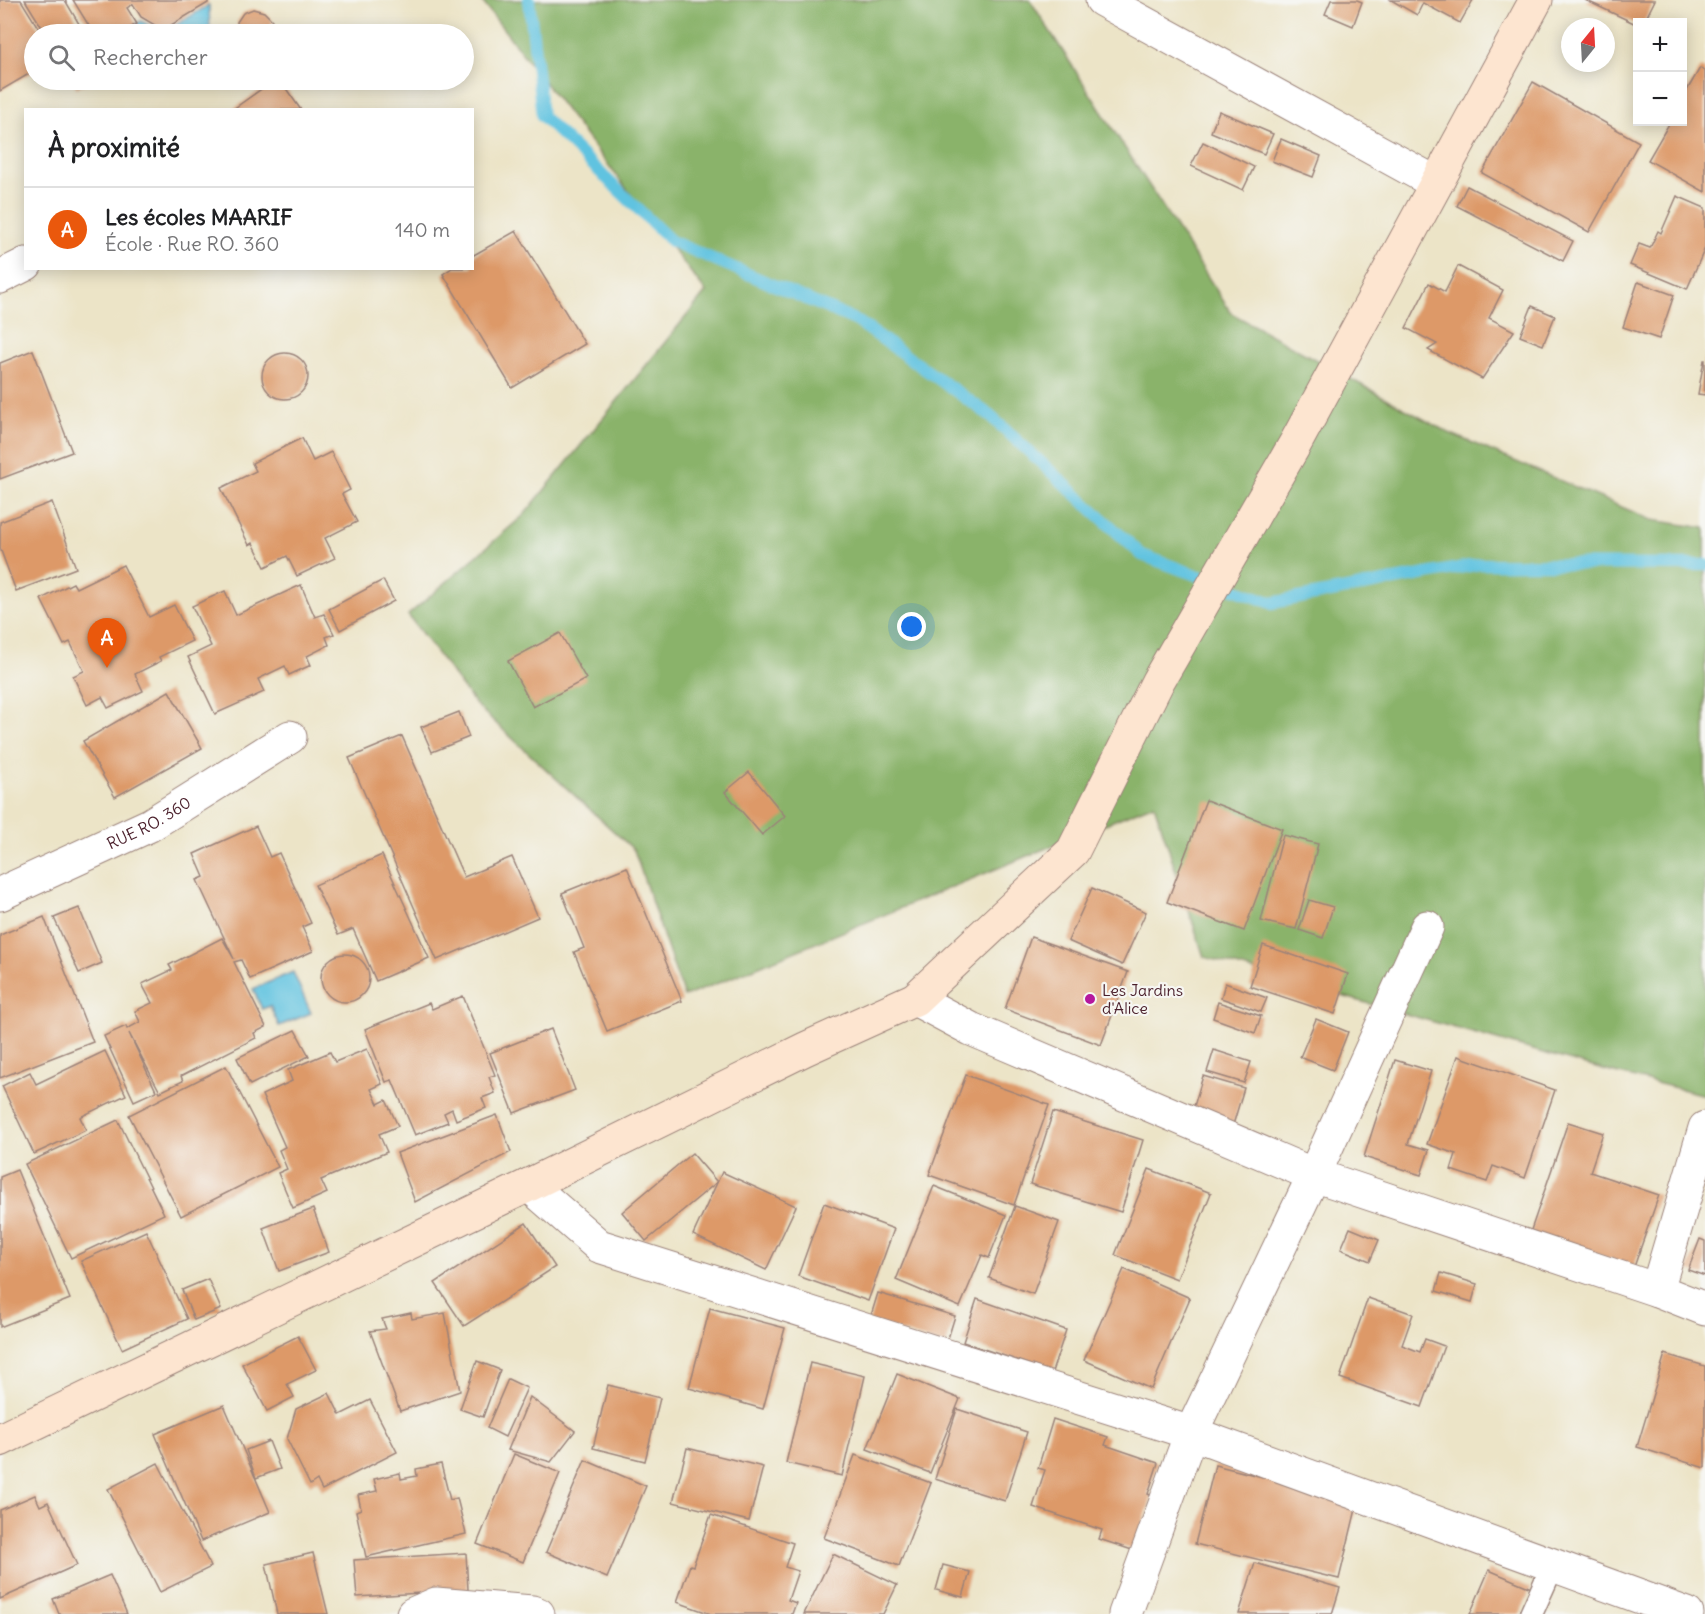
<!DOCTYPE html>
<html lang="fr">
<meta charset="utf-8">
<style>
:root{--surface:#fff;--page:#f2f2f2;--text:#202124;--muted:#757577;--line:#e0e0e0;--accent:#ea580c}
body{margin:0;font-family:Delius,sans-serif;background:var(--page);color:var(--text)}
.controls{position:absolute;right:18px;top:18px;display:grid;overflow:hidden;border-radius:0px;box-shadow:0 3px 15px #0003}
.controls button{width:54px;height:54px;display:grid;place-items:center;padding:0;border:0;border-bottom:2px solid var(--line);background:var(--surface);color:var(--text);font:30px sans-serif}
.compass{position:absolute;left:1561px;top:18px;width:54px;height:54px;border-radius:50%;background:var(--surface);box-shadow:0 3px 15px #0003;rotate:18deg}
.you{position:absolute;left:912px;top:627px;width:21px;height:21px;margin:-15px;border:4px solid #fff;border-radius:50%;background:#1a73e8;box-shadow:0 0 0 9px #1a73e833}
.badge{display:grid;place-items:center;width:39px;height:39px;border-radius:50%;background:var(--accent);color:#fff;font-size:20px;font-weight:700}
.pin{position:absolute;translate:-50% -50px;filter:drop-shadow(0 2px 3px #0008)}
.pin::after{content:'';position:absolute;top:32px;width:21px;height:18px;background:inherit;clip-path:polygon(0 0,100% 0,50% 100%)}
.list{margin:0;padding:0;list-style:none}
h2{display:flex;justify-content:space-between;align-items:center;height:78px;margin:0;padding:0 24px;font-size:26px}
h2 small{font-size:20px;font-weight:400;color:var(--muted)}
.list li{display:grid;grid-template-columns:39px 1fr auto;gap:18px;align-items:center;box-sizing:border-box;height:84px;padding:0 24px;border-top:2px solid var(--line)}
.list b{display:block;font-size:22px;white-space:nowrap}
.list p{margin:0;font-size:20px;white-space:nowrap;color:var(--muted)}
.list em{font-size:20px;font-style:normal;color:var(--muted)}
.icon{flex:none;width:33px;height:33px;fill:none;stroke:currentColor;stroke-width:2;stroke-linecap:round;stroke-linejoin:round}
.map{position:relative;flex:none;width:1705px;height:1614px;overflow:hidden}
.search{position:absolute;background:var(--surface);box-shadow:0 3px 15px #0003;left:24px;top:24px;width:450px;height:66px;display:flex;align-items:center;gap:15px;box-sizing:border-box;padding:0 21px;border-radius:33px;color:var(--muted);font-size:22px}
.panel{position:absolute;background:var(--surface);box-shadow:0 3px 15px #0003;left:24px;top:108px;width:450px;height:162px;border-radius:0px}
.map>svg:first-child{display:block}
.forest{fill:#8ab36a;stroke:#6a694a;stroke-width:1.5}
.water{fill:#61c3e0;stroke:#567186;stroke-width:1.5}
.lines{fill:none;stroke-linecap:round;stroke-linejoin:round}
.stream{stroke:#61c3e0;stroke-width:12}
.building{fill:#dd9968}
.lane-casing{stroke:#9b8279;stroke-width:25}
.street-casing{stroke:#9b8279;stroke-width:35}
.secondary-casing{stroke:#9b8279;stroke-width:35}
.lane{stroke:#fff;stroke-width:22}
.street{stroke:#fff;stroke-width:33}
.secondary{stroke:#fde5d0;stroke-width:33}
.poi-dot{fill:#b5179e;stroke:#f6f6f2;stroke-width:2}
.labels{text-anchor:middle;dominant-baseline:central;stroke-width:4.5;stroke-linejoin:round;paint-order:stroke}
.street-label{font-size:16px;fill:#4a1f2b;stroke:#f6f6f2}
.poi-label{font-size:16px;fill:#4a1f2b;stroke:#f6f6f2;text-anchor:start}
</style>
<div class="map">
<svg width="1705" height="1614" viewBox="0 0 1705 1614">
<rect width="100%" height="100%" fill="#f6f6f2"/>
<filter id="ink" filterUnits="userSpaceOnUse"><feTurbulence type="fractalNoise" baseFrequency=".0167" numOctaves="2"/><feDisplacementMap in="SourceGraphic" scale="12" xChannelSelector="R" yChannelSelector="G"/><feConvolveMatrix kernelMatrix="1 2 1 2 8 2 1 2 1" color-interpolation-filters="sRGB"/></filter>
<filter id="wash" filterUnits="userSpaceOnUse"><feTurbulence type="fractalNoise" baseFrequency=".008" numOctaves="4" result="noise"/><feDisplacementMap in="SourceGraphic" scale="24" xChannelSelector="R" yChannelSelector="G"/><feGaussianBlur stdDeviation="1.35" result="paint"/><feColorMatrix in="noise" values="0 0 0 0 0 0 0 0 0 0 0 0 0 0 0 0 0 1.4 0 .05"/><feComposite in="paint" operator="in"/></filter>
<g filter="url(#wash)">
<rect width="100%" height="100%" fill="#ece4c7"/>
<polygon class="forest" points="481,0 1030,0 1231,313 1447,432 1652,520 1705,528 1705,1095 1607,1071 1204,957 1154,804 684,997 634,850 476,705 408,615 524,515 706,292"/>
<g class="water">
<polygon points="209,5 210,34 122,34 141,21 163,33"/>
<polygon points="293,972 311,1013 279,1026 270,1006 262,1009 253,989"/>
</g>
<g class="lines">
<polyline class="stream" points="529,0 542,116 671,241 857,321 988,414 1142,555 1272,603 1480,564 1705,565"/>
</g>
<g id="blocks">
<g class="building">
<polygon points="0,0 21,0 42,34 34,34 34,53 32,55 34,59 34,71 0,91"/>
<polygon points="25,0 65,0 85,34 46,34"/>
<polygon points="73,0 208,0 208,3 163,30 141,17 133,4 127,8 137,24 118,34 94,34"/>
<polygon points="1331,0 1357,0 1362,2 1353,26 1325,14"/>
<polygon points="1391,0 1473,0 1460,23 1423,3 1417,15"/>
<polygon points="1585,0 1655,0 1644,22 1638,22 1638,25"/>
<polygon points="253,9 264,12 272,20 273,31 271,34 239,34 237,22 243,13"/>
<polygon points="1700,68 1705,70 1705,192 1648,160 1670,122 1682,122 1682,99"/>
<polygon points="72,80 92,80 77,88"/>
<polygon points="274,80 280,80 301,110 232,110"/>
<polygon points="1533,82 1639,142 1589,232 1482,173"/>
<polygon points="1219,111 1273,134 1264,154 1211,132"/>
<polygon points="1281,139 1321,156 1313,177 1272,161"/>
<polygon points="1203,142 1254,167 1243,190 1191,166"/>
<polygon points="1467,186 1573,241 1563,261 1457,206"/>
<polygon points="1677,196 1705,208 1705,248 1687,289 1630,265 1639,244 1650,248 1658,231 1661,233"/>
<polygon points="516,231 585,344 512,388 443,274 452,268 472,268 472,256"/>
<polygon points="1458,266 1503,290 1489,318 1514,331 1482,379 1428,350 1437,344 1406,328 1429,283 1445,292"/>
<polygon points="1638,282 1674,295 1659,339 1623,327"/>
<polygon points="1532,306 1555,316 1543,345 1520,336"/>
<polygon points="33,350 72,452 0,479 0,363"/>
<circle cx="285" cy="376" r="23"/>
<polygon points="1704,360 1705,360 1705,395 1698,394"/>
<polygon points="302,438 313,461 331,452 350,490 342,494 357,522 325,538 335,558 297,576 287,556 265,567 253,543 249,545 221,488 256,471 252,463"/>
<polygon points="52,502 76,568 16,591 0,548 0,522"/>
<polygon points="123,565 149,617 174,605 192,641 159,657 161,661 135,674 143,691 108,708 102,697 87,705 73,676 84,671 70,642 64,645 41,599 73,583 76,588"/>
<polygon points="383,580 394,601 340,630 329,609"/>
<polygon points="301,585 315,617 324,614 334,634 326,637 329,645 307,656 311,665 289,675 285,666 258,679 264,692 215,714 188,657 211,646 192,606 225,591 236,615"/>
<polygon points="560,633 586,679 533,707 508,661"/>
<polygon points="169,691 202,748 115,797 83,741"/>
<polygon points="459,712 469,737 432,752 421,727"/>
<polygon points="402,736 464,877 512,857 538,917 437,960 349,758"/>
<polygon points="749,772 785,816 762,835 725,792"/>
<polygon points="1206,800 1282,829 1244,931 1167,902"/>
<polygon points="256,826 270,857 279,853 311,923 302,927 313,951 250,979 241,960 234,962 266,1027 254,1033 256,1038 181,1076 183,1081 160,1092 129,1033 156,1091 134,1101 104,1036 126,1026 127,1029 140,1022 135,1011 152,1003 142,984 172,970 169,965 222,938 234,959 197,880 204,877 194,854"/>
<polygon points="1283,835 1318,844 1296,929 1261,921"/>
<polygon points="382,855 429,958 376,981 353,929 338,935 315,885"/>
<polygon points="627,867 682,1001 607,1031 574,952 584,948 562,893"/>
<polygon points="1092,888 1146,912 1122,965 1068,941"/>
<polygon points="1309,900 1333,907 1323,938 1299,930"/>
<polygon points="79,908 102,963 79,973 54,918"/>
<polygon points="44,917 93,1042 0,1078 0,935"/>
<polygon points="1031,937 1128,972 1101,1045 1005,1009"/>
<polygon points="1263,945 1348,974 1335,1014 1250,986"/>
<circle cx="345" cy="978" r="24"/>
<polygon points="1225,983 1267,998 1261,1012 1221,998"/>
<polygon points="463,996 495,1075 489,1077 495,1093 482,1098 486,1108 456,1120 452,1109 444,1113 448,1122 415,1135 392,1080 386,1082 365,1029 429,1003 432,1009"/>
<polygon points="1218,1002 1261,1016 1255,1033 1213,1018"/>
<polygon points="1316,1019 1348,1032 1333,1070 1300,1057"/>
<polygon points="551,1029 575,1090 514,1113 490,1053"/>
<polygon points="295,1030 309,1056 250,1085 237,1058"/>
<polygon points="367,1049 382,1084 371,1089 378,1104 386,1100 398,1126 379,1134 387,1152 321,1180 327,1193 293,1208 278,1173 287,1169 279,1150 285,1147 262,1095 292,1081 288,1070 330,1052 335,1062"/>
<polygon points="1214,1050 1251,1062 1244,1083 1207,1072"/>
<polygon points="105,1051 126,1095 80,1117 86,1130 34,1154 2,1086 30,1072 36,1084"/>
<polygon points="1458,1056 1555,1090 1525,1178 1493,1166 1487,1182 1451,1170 1456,1154 1427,1144"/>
<polygon points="1395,1060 1431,1071 1408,1144 1429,1150 1421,1175 1364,1157"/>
<polygon points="226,1066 278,1167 181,1216 129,1115"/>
<polygon points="966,1075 1049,1105 1014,1205 929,1175"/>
<polygon points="1203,1076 1244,1088 1233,1125 1192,1113"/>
<polygon points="1053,1112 1143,1140 1121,1212 1030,1184"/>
<polygon points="497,1115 511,1152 415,1202 397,1153"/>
<polygon points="118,1120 164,1214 71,1258 25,1164"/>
<polygon points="1568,1122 1603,1133 1590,1172 1659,1195 1634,1267 1530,1233"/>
<polygon points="692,1153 717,1182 646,1241 622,1212"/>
<polygon points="1149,1169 1211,1193 1177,1279 1115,1255"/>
<polygon points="17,1170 70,1299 0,1327 0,1177"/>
<polygon points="722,1172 796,1206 766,1270 693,1235"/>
<polygon points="934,1186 1006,1215 989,1258 982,1255 960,1307 896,1280"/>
<polygon points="824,1203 894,1229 868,1301 798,1276"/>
<polygon points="1015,1206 1059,1222 1033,1294 989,1278"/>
<polygon points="313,1209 329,1252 279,1271 263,1228"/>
<polygon points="526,1223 555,1267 464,1326 435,1283"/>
<polygon points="1350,1228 1379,1240 1370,1261 1341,1249"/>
<polygon points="146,1231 187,1319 122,1349 81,1261"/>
<polygon points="1700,1239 1705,1241 1705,1276 1688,1270"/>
<polygon points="1124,1269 1190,1298 1151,1389 1084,1360"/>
<polygon points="1441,1273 1477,1284 1472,1302 1436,1291"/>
<polygon points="208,1279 221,1309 194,1320 182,1290"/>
<polygon points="878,1293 955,1316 946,1345 869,1322"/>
<polygon points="1368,1298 1413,1314 1402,1345 1420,1352 1425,1339 1444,1346 1422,1407 1340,1378"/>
<polygon points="977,1299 1066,1330 1052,1372 963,1342"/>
<polygon points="710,1308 785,1328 763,1409 689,1388"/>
<polygon points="411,1313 412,1319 445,1313 460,1391 400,1411 370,1331 386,1329 382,1319"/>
<polygon points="298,1336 316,1370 287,1384 294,1397 267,1411 242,1364"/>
<polygon points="1665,1354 1705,1366 1705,1468 1637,1447"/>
<polygon points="477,1361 500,1370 483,1417 460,1409"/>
<polygon points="810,1363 865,1376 842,1476 786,1463"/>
<polygon points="897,1374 960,1399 930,1473 867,1449"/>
<polygon points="508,1379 527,1388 505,1437 487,1428"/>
<polygon points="608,1385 660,1398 645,1461 593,1448"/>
<polygon points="329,1393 340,1415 370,1400 397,1452 322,1490 317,1480 310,1485 287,1439 296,1409"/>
<polygon points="530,1397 575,1431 551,1462 508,1450"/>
<polygon points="224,1405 270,1512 201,1541 155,1434"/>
<polygon points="957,1409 1027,1432 1005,1501 935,1479"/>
<polygon points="1053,1419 1108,1437 1105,1445 1158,1463 1148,1494 1152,1496 1135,1551 1099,1539 1102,1530 1033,1507 1045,1470 1038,1468"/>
<polygon points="269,1441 280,1469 256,1478 246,1450"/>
<polygon points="687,1448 763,1467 749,1521 673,1502"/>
<polygon points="514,1454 560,1473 523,1562 477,1544"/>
<polygon points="855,1455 931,1483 899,1566 824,1538"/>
<polygon points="585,1460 646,1486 607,1578 546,1552"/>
<polygon points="158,1463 211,1567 160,1592 108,1489"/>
<polygon points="441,1464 450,1500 457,1498 466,1534 366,1557 356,1511 361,1509 358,1495 377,1491 374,1479 400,1473 401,1479 417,1476 416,1469"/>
<polygon points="1215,1465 1358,1501 1339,1579 1195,1544"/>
<polygon points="35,1495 40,1506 48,1502 77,1565 0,1599 0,1510"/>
<polygon points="711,1515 793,1543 785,1567 798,1571 788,1600 796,1603 792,1614 711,1614 677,1602 690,1565 693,1566"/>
<polygon points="313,1553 328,1614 277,1614 266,1564"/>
<polygon points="466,1553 468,1590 357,1597 354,1560"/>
<polygon points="833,1554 897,1585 883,1614 804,1614"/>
<polygon points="1255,1563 1340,1588 1332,1614 1239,1614"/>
<polygon points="943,1565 970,1572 963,1597 936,1590"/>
<polygon points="1489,1570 1531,1588 1520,1614 1470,1614"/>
<polygon points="110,1575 127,1614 59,1614 53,1599"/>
</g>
</g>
</g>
<g filter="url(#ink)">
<use href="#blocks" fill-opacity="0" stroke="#9b8279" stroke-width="1.5"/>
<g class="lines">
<defs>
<polyline id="lane" points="1531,1614 1553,1565"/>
<g id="street">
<polyline points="1102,0 1436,183"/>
<polyline points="0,277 26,264"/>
<path id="s1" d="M0,894l150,-69 140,-88"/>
<polyline points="915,999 971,1029 1314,1175 1657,1290 1705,1309"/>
<polyline points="529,1185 599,1246 1191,1433 1687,1614"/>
<polyline points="1657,1290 1705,1128"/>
<polyline points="413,1614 436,1604 532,1612 538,1614"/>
<polyline points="1125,1614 1191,1433 1314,1175 1427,927"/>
</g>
<polyline id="secondary" points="0,1440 529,1185 805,1049 915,999 1073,851 1158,681 1295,444 1536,0"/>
</defs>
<use href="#lane" class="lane-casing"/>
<use href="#street" class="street-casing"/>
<use href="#secondary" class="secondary-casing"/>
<use href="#lane" class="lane"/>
<use href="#street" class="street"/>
<use href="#secondary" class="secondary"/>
</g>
</g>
<circle class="poi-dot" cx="1090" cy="999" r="6"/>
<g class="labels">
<g class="street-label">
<text stroke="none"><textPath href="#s1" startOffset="165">RUE RO. 360</textPath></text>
</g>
<g class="poi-label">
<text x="1102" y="990">Les Jardins<tspan x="1102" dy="18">d'Alice</tspan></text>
</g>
</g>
</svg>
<div class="controls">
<button>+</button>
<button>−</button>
</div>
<svg class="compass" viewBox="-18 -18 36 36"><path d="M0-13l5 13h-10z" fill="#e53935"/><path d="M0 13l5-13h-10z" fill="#757577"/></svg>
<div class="you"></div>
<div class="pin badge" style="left:107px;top:668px">A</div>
<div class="search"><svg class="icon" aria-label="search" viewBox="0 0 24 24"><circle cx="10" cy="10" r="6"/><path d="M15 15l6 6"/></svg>Rechercher</div>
<section class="panel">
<h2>À proximité<small></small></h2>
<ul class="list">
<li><span class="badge">A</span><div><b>Les écoles MAARIF</b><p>École · Rue RO. 360</p></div><em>140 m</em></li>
</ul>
</section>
</div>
